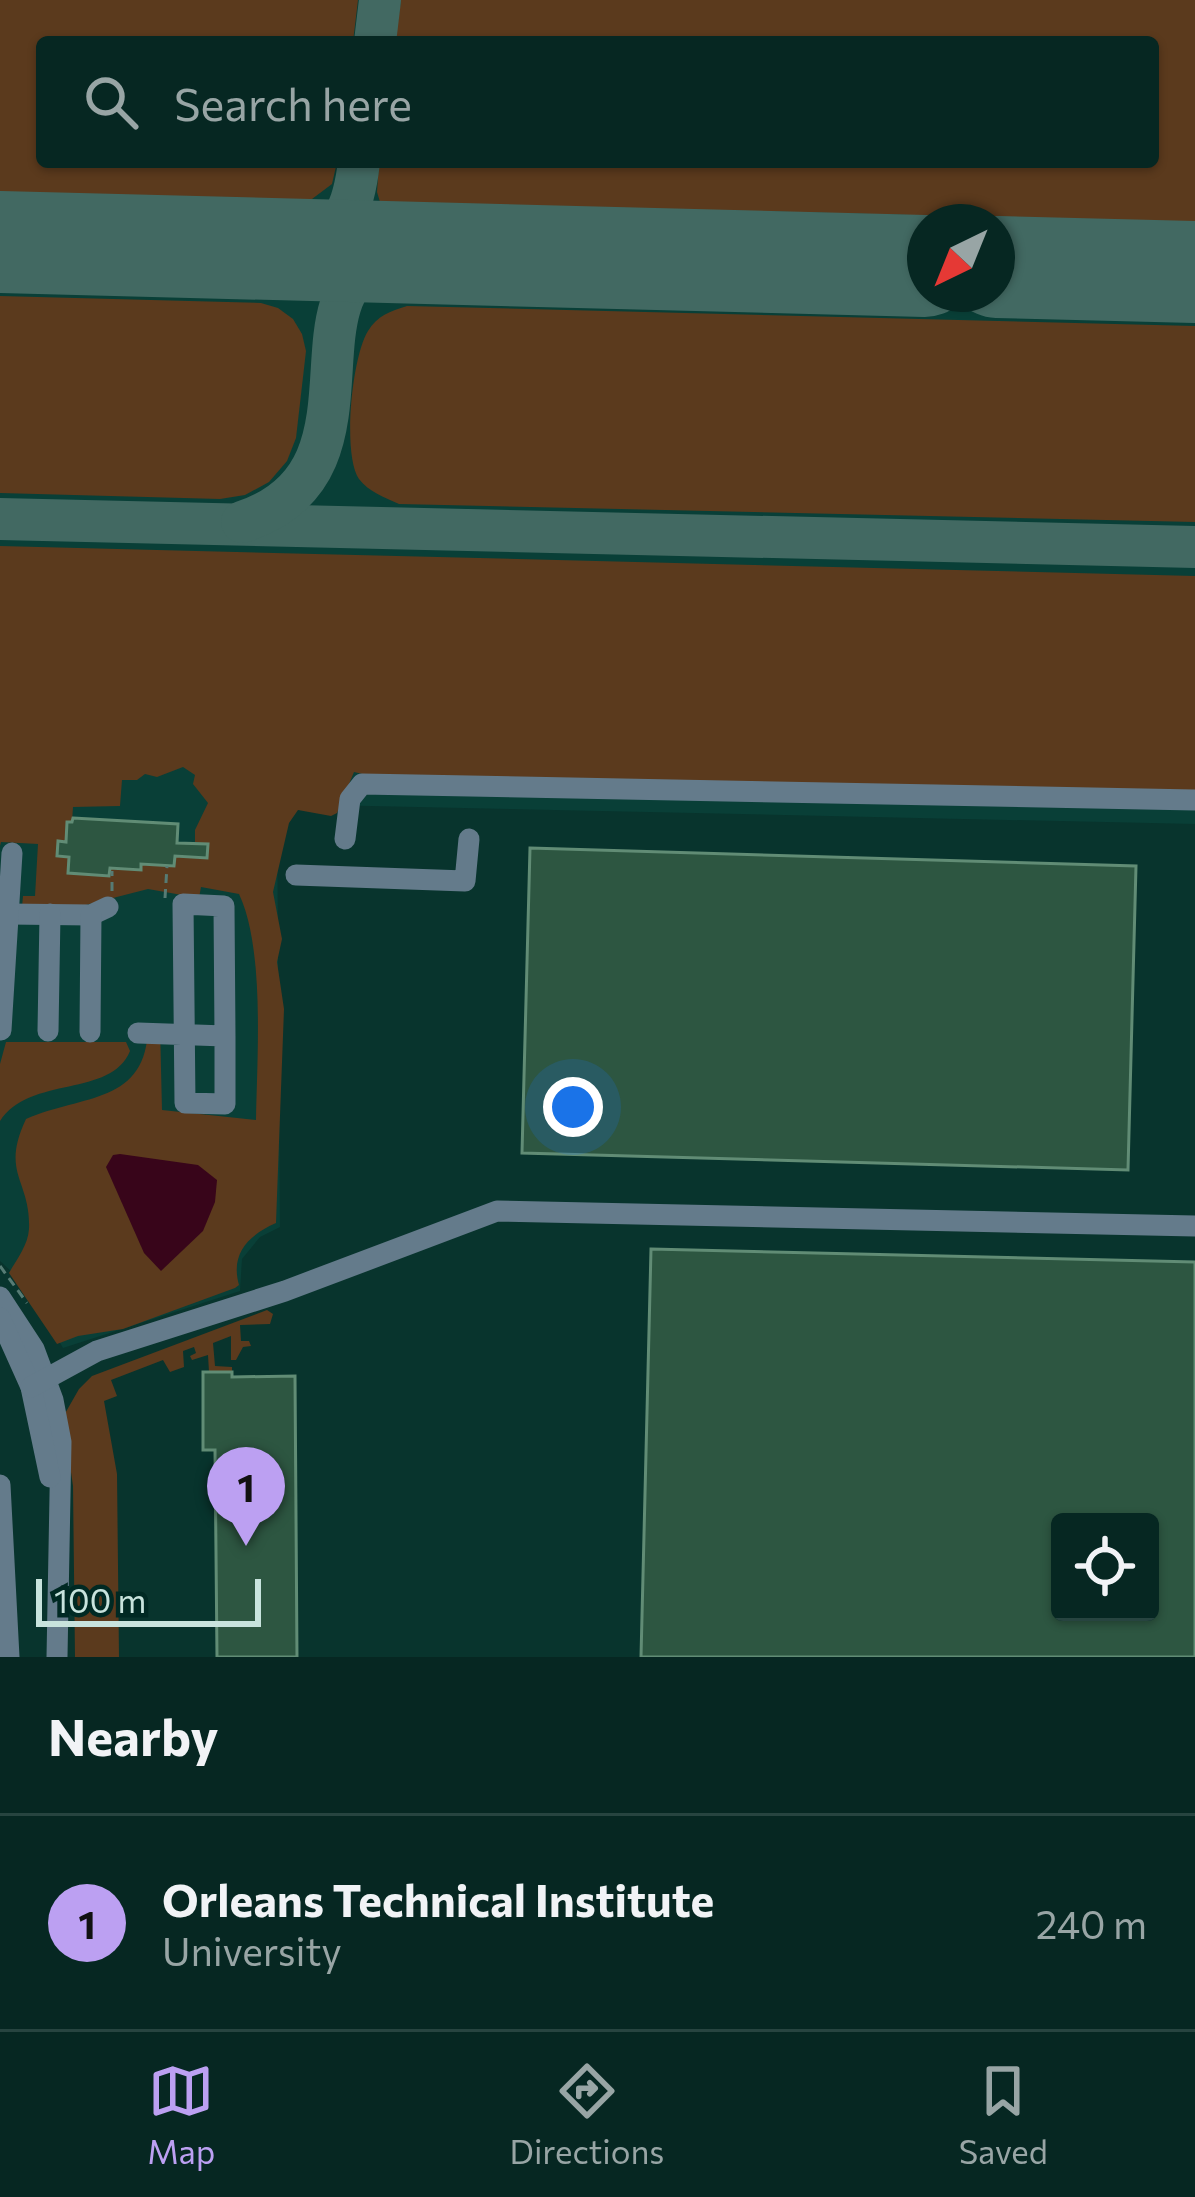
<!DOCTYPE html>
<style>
:root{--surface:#062722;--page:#0f2f2a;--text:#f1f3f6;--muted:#98a5a5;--line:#274440;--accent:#bca0f2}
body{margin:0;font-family:Commissioner,sans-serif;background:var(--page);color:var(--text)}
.controls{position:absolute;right:36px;bottom:36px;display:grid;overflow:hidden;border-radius:12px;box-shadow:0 3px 9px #0004}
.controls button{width:108px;height:108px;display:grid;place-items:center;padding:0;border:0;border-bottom:3px solid var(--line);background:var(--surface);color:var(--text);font:60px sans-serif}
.compass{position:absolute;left:907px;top:204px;width:108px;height:108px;border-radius:50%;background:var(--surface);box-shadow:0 3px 9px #0004;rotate:223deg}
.scale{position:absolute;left:36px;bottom:30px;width:225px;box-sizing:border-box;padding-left:12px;border:6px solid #c8e3dd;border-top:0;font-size:33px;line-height:42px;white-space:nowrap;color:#c8e3dd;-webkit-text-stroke:9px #002923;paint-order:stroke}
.you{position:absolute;left:573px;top:1107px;width:42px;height:42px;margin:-30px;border:9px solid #fff;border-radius:50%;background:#1a73e8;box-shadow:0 0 0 18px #1a73e833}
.badge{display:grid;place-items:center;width:78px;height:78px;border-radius:50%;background:var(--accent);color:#111;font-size:39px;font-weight:700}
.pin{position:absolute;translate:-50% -99px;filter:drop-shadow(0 3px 6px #0008)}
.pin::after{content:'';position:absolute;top:63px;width:42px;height:36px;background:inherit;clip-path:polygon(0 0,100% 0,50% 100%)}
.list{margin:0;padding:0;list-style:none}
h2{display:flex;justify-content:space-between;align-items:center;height:156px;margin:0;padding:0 48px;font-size:51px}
h2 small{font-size:39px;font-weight:400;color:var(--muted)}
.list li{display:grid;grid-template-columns:78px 1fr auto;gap:36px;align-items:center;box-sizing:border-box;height:216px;padding:0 48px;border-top:3px solid var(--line)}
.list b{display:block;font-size:45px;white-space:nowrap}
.list p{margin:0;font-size:39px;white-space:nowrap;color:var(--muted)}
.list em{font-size:39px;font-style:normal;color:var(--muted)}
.icon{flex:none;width:66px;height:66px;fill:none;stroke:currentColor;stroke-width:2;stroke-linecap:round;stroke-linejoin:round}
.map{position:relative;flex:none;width:1195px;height:1657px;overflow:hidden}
.search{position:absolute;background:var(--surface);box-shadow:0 3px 9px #0004;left:36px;right:36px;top:36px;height:132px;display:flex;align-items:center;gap:30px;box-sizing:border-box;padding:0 42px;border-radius:12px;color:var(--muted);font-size:45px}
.sheet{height:372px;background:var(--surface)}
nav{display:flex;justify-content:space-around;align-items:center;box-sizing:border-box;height:168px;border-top:3px solid var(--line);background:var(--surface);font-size:33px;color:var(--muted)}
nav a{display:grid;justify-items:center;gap:6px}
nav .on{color:var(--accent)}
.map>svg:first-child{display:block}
.built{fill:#093f37;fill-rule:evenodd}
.green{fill:#5b3a1d;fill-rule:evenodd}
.water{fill:#38051a}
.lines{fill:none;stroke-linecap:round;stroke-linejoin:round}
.taxiway{stroke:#426962;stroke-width:42}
.runway{stroke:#426962;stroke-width:102}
.building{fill:#2d5641;stroke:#618c75;stroke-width:3;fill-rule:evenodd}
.path{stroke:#567b74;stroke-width:3;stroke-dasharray:9 6;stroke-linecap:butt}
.minor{stroke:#647b8b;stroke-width:21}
</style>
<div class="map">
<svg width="1195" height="1657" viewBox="0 0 1195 1657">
<rect width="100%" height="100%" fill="#08342d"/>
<path class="built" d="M0,0h1195v824l-918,-20 3,423 -20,10 -18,22 -2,32 -177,57 -37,-63 -26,-24zM42,42h1111v120h-1111zM925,222h72v72h-72z"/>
<g class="green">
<polygon points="0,0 358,0 353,42 42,42 42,162 337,162 332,184 312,199 294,200 0,193"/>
<polygon points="401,0 1195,0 1195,222 380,202 377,192 379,162 1153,162 1153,42 395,42"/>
<polygon points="0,296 261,303 278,308 293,319 302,334 306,351 296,438 287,461 269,482 245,495 220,499 0,493"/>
<path d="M407,306l788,20v196l-796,-18c-15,-7 -30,-12 -40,-25 -17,-25 -7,-123 9,-148 9,-15 22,-20 39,-25z"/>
<path d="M0,546l1195,30v222l-824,-22 -17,-4 -17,41 -6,3 -33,-6 -9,13 -16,69 9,47 -5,23 7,47 -8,214c-27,12 -46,30 -37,62l-4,3 -112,41 -45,7 -21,8 -48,-71c8,-14 19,-28 20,-44 2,-49 -29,-55 -3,-110 57,-25 121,-14 122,-93h12l2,84 94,10c1,-63 9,-171 -17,-226l-38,-7 -2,11 -51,-9 -78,20 -48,-2 1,-11h12l3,-52 -37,-2 -1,4zM183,767l12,8 -2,9 15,19 -13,27v12l13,3 -1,13 -32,-2 -2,10 -32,-9 -1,13 -24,-1 -6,-7 -1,13 -40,-2v-16l-12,-1 1,-15 8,1 1,-19 5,-1 1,-15 47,-1 2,-26h15l8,-6 12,3z"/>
<path d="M6,1042h120l4,9c-19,47 -100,24 -130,70v-57z"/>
<polygon points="267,1310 273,1314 270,1324 240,1325 241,1341 249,1341 251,1346 243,1347 236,1360 231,1360 231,1336 213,1343 215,1366 232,1367 232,1372 209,1372 208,1355 192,1360 190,1356 196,1353 194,1347 183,1351 184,1367 170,1372 163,1360 111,1380 117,1396 104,1401 117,1474 119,1657 75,1657 73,1486 63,1417 79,1389 92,1376"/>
</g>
<polygon class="water" points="120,1154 198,1165 217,1180 215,1202 203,1231 161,1271 144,1253 106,1167 113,1155"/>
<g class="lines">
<g class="taxiway">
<polyline points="375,42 380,0"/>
<path d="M292,248c51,-14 61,-36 67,-86"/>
<polyline points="0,519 1195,547"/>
<path d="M242,522c146,-47 45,-218 134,-259 17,-7 37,-7 55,-9"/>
</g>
<g class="runway">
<polyline points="0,242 925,266"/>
<polyline points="997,267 1195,272"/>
</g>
</g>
<g class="building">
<polygon points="73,818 178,824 177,843 208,844 207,858 175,856 174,866 141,864 141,870 110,868 109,876 68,873 69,857 57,856 58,841 66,842 67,822 72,822"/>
<polygon points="530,848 1136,866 1128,1170 522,1153"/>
<path d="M651,1249l544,13v395h-554zM1060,1522h90v90h-90z"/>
<polygon points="203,1372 232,1372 232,1377 295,1376 297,1657 217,1657 215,1450 203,1450"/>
</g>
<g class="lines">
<g class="path">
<polyline points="112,891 112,871"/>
<polyline points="165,898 167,866"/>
<polyline points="0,1266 27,1303"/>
</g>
<g class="minor">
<polyline points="345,839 350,799 362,784 1195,800"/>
<polyline points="296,875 465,881 469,839"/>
<polyline points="8,914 91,915 108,907"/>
<polyline points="1,1030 12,853"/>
<polyline points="48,1031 50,914"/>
<polyline points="90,1032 91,915"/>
<polyline points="138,1033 225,1036 224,906 183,904 185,1103 225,1104 225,1036"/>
<polyline points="0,1297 34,1349 53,1400 61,1442 57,1657"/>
<polyline points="0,1318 31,1387 50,1477"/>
<polyline points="31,1387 97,1351 285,1291 497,1211 1195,1226"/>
<polyline points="0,1485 9,1657"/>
</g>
</g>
</svg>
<div class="controls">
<button><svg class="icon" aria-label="locate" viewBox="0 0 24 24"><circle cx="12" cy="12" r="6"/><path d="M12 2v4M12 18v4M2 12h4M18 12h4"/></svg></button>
</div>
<svg class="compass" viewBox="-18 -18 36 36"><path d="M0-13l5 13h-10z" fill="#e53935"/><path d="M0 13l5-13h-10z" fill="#98a5a5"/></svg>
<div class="scale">100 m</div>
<div class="you"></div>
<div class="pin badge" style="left:246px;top:1546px">1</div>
<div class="search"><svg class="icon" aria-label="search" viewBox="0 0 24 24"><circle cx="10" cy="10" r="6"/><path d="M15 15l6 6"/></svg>Search here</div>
</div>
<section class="sheet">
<h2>Nearby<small></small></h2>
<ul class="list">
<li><span class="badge">1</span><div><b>Orleans Technical Institute</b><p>University</p></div><em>240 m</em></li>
</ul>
</section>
<nav>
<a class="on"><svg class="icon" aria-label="map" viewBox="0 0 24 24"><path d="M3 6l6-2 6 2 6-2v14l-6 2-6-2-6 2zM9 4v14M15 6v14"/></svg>Map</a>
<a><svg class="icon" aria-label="directions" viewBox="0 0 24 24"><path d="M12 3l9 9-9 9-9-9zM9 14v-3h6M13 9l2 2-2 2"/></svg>Directions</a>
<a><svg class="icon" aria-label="saved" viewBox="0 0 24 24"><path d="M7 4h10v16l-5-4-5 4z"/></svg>Saved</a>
</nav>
